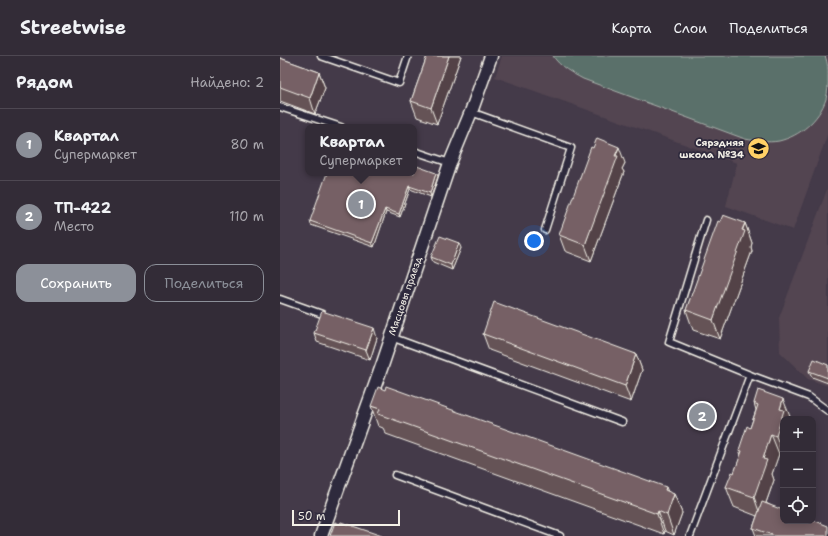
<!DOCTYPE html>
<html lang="ru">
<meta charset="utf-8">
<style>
:root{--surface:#332c37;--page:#3b343f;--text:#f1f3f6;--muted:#a9a7ad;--line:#4e4852;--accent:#8c9099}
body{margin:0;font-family:"Shantell Sans",sans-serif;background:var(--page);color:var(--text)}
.controls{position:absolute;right:12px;bottom:12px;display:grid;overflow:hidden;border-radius:8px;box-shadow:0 2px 10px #0003}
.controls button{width:36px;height:36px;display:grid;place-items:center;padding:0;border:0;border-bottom:1px solid var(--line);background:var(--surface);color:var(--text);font:20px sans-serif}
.scale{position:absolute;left:12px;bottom:10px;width:108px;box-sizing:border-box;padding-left:4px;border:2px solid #f4f1e8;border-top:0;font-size:11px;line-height:14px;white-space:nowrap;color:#f4f1e8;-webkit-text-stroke:3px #2f2a3d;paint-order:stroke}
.you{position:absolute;left:254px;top:185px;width:14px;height:14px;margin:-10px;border:3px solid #fff;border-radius:50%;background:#1a73e8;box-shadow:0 0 0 6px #1a73e833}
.badge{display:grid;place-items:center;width:26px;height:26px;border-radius:50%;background:var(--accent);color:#fff;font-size:13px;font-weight:700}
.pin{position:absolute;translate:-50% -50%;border:2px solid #fff;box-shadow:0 1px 4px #0006}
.popup{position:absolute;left:25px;top:68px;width:112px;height:52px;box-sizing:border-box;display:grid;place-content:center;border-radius:8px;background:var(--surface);filter:drop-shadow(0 1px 3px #0005);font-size:13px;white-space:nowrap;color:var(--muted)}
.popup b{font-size:15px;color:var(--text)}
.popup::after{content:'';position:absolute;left:50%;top:100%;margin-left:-8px;border:8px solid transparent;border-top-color:var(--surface)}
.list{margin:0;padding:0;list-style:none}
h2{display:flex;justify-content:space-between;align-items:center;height:52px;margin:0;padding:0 16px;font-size:17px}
h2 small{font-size:13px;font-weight:400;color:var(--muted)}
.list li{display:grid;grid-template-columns:26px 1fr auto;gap:12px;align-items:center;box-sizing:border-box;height:72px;padding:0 16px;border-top:1px solid var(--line)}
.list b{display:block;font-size:15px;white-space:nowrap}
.list p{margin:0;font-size:13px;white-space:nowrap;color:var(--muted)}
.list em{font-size:13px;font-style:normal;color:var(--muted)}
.actions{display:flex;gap:8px;padding:12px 16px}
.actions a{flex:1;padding:9px 0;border:1px solid var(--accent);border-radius:12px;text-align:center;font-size:14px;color:var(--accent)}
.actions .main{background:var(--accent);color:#fff}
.icon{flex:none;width:22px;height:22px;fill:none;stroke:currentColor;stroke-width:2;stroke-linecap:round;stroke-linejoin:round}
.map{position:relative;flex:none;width:548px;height:480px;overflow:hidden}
header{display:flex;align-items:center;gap:24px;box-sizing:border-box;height:56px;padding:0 20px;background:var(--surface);border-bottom:1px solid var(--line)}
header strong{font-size:19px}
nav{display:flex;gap:22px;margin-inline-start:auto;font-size:14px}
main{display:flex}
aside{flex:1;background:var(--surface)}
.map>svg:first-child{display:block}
.built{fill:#534551}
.grass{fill:#5a706b;stroke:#a7b0aa}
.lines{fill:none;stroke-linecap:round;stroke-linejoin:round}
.service-casing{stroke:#f4f1e8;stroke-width:9}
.minor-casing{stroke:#f4f1e8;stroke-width:15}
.service{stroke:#2f2a3d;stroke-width:6}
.minor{stroke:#2f2a3d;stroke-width:12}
.wall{fill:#655357;stroke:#f4f1e8}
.shaded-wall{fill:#534347;stroke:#f4f1e8}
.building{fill:#766065;stroke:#f4f1e8}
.labels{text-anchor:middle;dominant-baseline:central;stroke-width:3.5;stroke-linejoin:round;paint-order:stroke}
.poi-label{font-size:10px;font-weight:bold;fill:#f4f1e8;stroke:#2f2a3d;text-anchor:end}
.street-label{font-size:10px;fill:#f4f1e8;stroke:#2f2a3d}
</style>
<header>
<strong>Streetwise</strong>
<nav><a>Карта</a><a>Слои</a><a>Поделиться</a></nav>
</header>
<main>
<aside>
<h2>Рядом<small>Найдено: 2</small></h2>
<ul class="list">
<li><span class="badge">1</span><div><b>Квартал</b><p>Супермаркет</p></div><em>80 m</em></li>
<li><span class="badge">2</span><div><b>ТП-422</b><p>Место</p></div><em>110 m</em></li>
</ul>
<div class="actions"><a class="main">Сохранить</a><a>Поделиться</a></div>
</aside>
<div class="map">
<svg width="548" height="480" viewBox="0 0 548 480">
<rect width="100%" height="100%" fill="#443a49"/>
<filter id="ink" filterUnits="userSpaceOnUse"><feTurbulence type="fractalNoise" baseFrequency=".025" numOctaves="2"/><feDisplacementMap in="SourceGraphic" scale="8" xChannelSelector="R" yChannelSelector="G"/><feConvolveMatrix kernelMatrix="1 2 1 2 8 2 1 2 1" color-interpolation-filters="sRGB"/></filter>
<g filter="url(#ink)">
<g class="built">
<polygon points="222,0 548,0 548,77 513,174 446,150 457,107 215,21"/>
<polygon points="548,131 548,330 528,323 500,296 499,262"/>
</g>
<path class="grass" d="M273,0h272c3,7 3,14 3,21 0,8 0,15 -2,22 -7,21 -26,37 -47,42 -11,2 -23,0 -34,-2l-162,-60c-11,-6 -23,-12 -30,-23z"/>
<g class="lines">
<defs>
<g id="service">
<polyline points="41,0 119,27 128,0"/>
<polyline points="0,51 61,71"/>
<polyline points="191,56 291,92 265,174"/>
<polyline points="134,95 170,107"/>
<polyline points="426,164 389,286 470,319 529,341 548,355"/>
<polyline points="0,243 42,258"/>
<polyline points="111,281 342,366"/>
<polyline points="115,419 280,480"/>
<polyline points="410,480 470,319"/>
</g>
<polyline id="minor" points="41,480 103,307 170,107 191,56 211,0"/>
</defs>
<use href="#service" class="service-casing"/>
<use href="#minor" class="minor-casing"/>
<use href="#service" class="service"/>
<use href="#minor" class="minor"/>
</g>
<g class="wall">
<polygon points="147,0 181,0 157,68 137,61 131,45"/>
<polygon points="0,2 39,16 45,32 35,58 0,45"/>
<polygon points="345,107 342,113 344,116 311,205 285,195 279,179"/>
<polygon points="156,117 158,120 151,141 130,133 120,161 106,156 94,191 31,169 30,165"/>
<polygon points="440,166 465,167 472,187 471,191 472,195 440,283 413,274 406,254"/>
<polygon points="181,192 172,214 153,206 151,201"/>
<polygon points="34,277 97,282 90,304 37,286"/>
<polygon points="203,278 356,298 362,314 351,346 209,294"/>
<polygon points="548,309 548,327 532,321 529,315"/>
<polygon points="474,347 511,363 503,363 503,399 499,398 492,418 494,424 486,447 548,480 476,480 473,472 477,460 454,451 446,431 454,417 461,399 459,394 470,372 476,354"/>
<polygon points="91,350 394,438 402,457 394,479 385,475 384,478 106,378 103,372 98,370"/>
<polygon points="431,355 433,358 429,369 411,362 410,359"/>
</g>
<g class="shaded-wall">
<polygon points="169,0 181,0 157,68 151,52"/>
<polygon points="39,16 45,32 35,58 30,42"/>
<polygon points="339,91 345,107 342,113 344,116 311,205 305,189"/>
<polygon points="156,117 158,120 151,141 150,137"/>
<polygon points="129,130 130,133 120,161 119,158"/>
<polygon points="105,153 106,156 94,191 92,187"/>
<polygon points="465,167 472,187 471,191 472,195 440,283 433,264"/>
<polygon points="179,187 181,192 172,214 171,209"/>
<polygon points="94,272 97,282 90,304 86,294"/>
<polygon points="356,298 362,314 351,346 345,330"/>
<polygon points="503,343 511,363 503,363 503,399 496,380 500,353"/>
<polygon points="431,355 433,358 429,369 427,366"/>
<polygon points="491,378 499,398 492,418 494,424 481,461 474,441 483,403"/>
<polygon points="386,431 392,445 394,438 402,457 394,479 387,459 385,434"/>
<polygon points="378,455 385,475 384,478 377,458"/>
</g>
<g class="building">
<polygon points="147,0 169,0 151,52 131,45"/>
<polygon points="0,2 39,16 30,42 0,31"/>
<polygon points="317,82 339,91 335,100 338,100 305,189 279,179 311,91 313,92"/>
<polygon points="134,109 156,117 150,137 129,130 119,158 105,153 92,187 30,165 47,117 134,117"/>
<polygon points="443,159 465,167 462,174 465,175 433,264 406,254 438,165 440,166"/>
<polygon points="160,180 179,187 171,209 151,201"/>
<polygon points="214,246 356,298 345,330 203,278"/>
<polygon points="42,255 94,272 86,294 34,277"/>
<polygon points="534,303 548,309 548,322 529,315"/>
<polygon points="106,330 386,431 385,434 394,438 387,459 378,455 377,458 98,358 100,353 91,350 98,331 105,334"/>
<polygon points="478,334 503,343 500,353 504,354 496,380 491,378 483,403 487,404 474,441 446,431 452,416 454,417 462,395 459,394 467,370 470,372 478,349 474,347"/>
<polygon points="414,348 431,355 427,366 410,359"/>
<polygon points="482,446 503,454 503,465 533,465 533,464 548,470 548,480 495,480 473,472"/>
<polygon points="55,466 60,468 61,466 102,480 50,480"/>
</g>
</g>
<defs>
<symbol id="school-disc" viewBox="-11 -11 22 22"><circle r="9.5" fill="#ffd166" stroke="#2f2a3d"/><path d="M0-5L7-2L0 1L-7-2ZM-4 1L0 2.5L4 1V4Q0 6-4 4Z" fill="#111"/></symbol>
</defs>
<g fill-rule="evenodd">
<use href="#school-disc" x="466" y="80" width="25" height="25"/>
</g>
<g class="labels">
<g class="poi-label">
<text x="464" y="86">Сярэдняя<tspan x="464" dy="12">школа №34</tspan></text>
</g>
<g class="street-label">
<text transform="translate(125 240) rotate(-71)">Мясцовы праезд</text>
</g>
</g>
</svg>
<div class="controls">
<button>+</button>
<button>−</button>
<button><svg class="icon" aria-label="locate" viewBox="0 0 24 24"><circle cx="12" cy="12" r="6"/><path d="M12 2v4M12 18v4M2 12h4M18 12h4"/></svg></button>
</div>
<div class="scale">50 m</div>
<div class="you"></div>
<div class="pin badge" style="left:81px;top:148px">1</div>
<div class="popup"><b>Квартал</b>Супермаркет</div>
<div class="pin badge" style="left:422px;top:360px">2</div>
</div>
</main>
